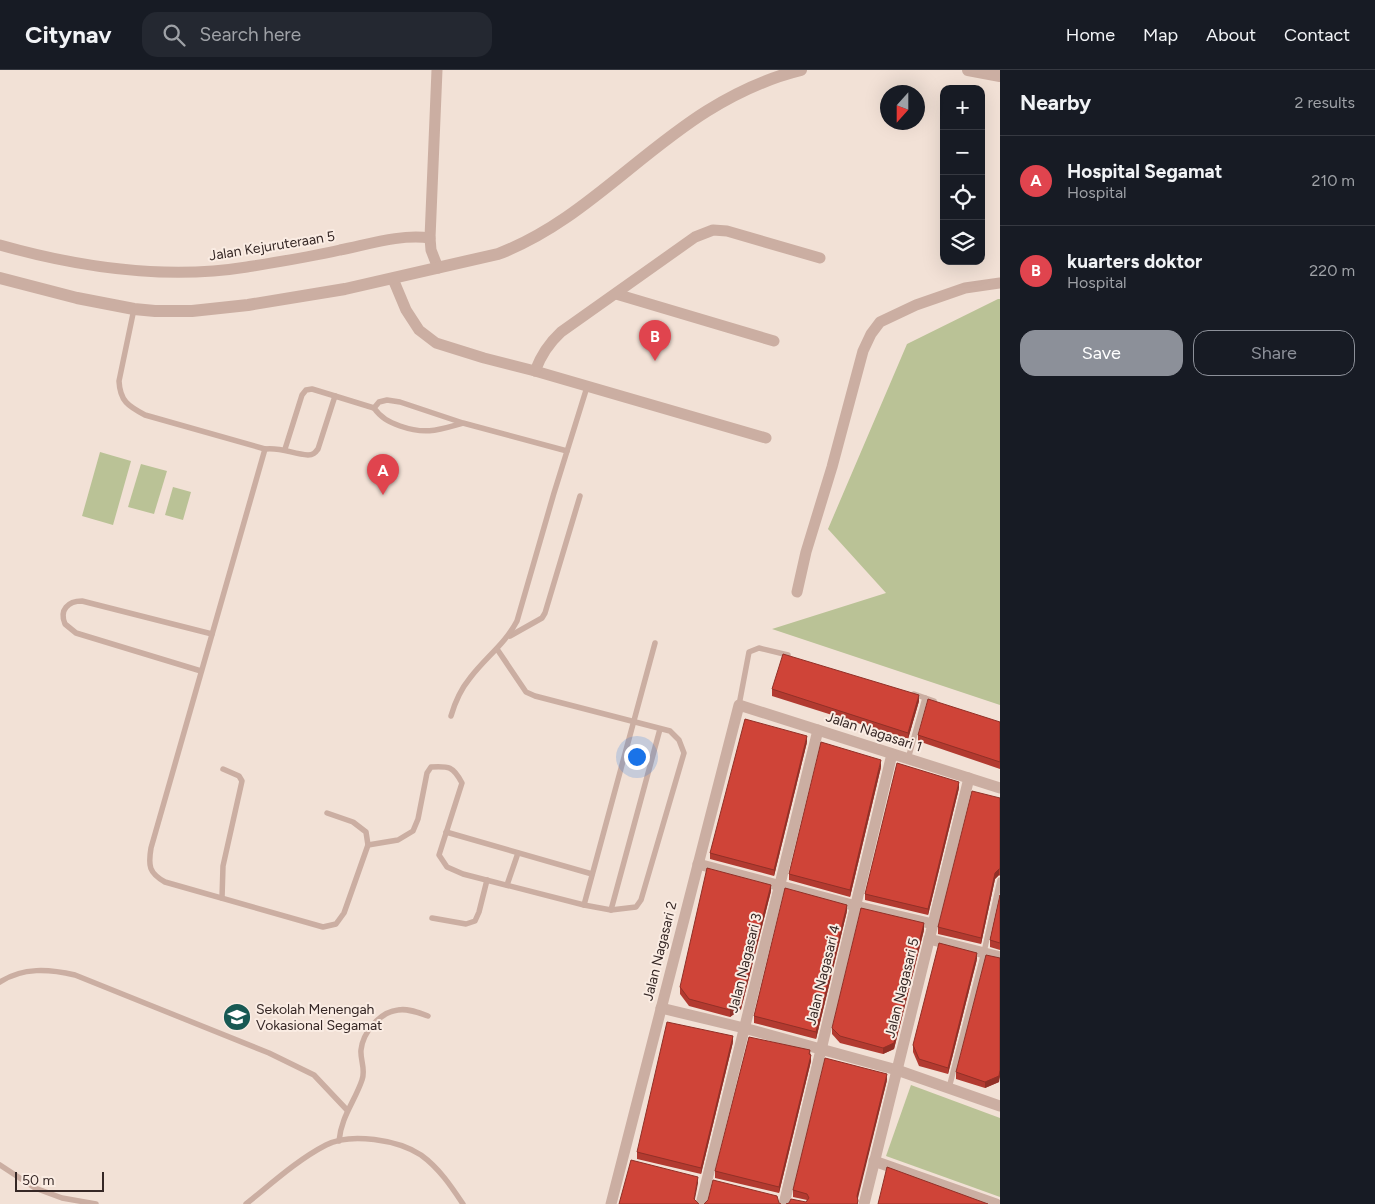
<!DOCTYPE html>
<meta charset="utf-8">
<style>
:root{--surface:#171b24;--page:#242831;--text:#f1f3f6;--muted:#9ea1a6;--line:#363941;--accent:#8c9099}
body{margin:0;font-family:Figtree,sans-serif;background:var(--page);color:var(--text)}
.controls{position:absolute;right:15px;top:15px;display:grid;overflow:hidden;border-radius:10px;box-shadow:0 5px 20px #0002}
.controls button{width:45px;height:45px;display:grid;place-items:center;padding:0;border:0;border-bottom:1px solid var(--line);background:var(--surface);color:var(--text);font:25px sans-serif}
.compass{position:absolute;left:880px;top:15px;width:45px;height:45px;border-radius:50%;background:var(--surface);box-shadow:0 5px 20px #0002;rotate:201deg}
.scale{position:absolute;left:15px;bottom:12px;width:89px;box-sizing:border-box;padding-left:5px;border:2px solid #352725;border-top:0;font-size:14px;line-height:18px;white-space:nowrap;color:#352725;-webkit-text-stroke:4px #faece3;paint-order:stroke}
.you{position:absolute;left:636px;top:686px;width:18px;height:18px;margin:-12px;border:4px solid #fff;border-radius:50%;background:#1a73e8;box-shadow:0 0 0 8px #1a73e833}
.badge{display:grid;place-items:center;width:32px;height:32px;border-radius:50%;background:var(--accent);color:#fff;font-size:16px;font-weight:700}
.pin{position:absolute;translate:-50% -41px;filter:drop-shadow(0 1px 2px #0008)}
.pin::after{content:'';position:absolute;top:26px;width:18px;height:15px;background:inherit;clip-path:polygon(0 0,100% 0,50% 100%)}
.list{margin:0;padding:0;list-style:none}
h2{display:flex;justify-content:space-between;align-items:center;height:65px;margin:0;padding:0 20px;font-size:21px}
h2 small{font-size:16px;font-weight:400;color:var(--muted)}
.list li{display:grid;grid-template-columns:32px 1fr auto;gap:15px;align-items:center;box-sizing:border-box;height:90px;padding:0 20px;border-top:1px solid var(--line)}
.list b{display:block;font-size:19px;white-space:nowrap}
.list p{margin:0;font-size:16px;white-space:nowrap;color:var(--muted)}
.list em{font-size:16px;font-style:normal;color:var(--muted)}
.actions{display:flex;gap:10px;padding:15px 20px}
.actions a{flex:1;padding:11px 0;border:1px solid var(--accent);border-radius:15px;text-align:center;font-size:18px;color:var(--accent)}
.actions .main{background:var(--accent);color:#fff}
.icon{flex:none;width:28px;height:28px;fill:none;stroke:currentColor;stroke-width:2;stroke-linecap:round;stroke-linejoin:round}
.map{position:relative;flex:none;width:1000px;height:1134px;overflow:hidden}
header{display:flex;align-items:center;gap:30px;box-sizing:border-box;height:70px;padding:0 25px;background:var(--surface);border-bottom:1px solid var(--line)}
header strong{font-size:24px}
nav{display:flex;gap:28px;margin-inline-start:auto;font-size:18px}
.search{width:350px;height:45px;background:var(--page);display:flex;align-items:center;gap:12px;box-sizing:border-box;padding:0 18px;border-radius:15px;color:var(--muted);font-size:19px}
main{display:flex}
aside{flex:1;background:var(--surface)}
.map>svg:first-child{display:block}
.green{fill:#bac296}
.lines{fill:none;stroke-linecap:round;stroke-linejoin:round}
.service{stroke:#cbaea2;stroke-width:5.5}
.minor{stroke:#cbaea2;stroke-width:11}
.tertiary{stroke:#cbaea2;stroke-width:12}
.wall{fill:#b23a30}
.shaded-wall{fill:#913027}
.building{fill:#cf4438;stroke:#913027}
.labels{text-anchor:middle;dominant-baseline:central;stroke-width:4;stroke-linejoin:round;paint-order:stroke}
.street-label{font-size:14px;fill:#352725;stroke:#faece3}
.poi-label{font-size:14px;fill:#352725;stroke:#faece3;text-anchor:start}
</style>
<header>
<strong>Citynav</strong>
<div class="search"><svg class="icon" aria-label="search" viewBox="0 0 24 24"><circle cx="10" cy="10" r="6"/><path d="M15 15l6 6"/></svg>Search here</div>
<nav><a>Home</a><a>Map</a><a>About</a><a>Contact</a></nav>
</header>
<main>
<div class="map">
<svg width="1000" height="1134" viewBox="0 0 1000 1134">
<rect width="100%" height="100%" fill="#f2e1d6"/>
<g class="green">
<polygon points="998,229 1000,229 1000,635 772,559 886,523 828,459 907,274"/>
<polygon points="100,382 131,391 113,455 82,446"/>
<polygon points="141,394 167,401 154,444 128,437"/>
<polygon points="173,417 191,422 183,450 165,445"/>
<polygon points="911,1015 1000,1048 1000,1127 886,1086"/>
</g>
<g class="lines">
<g class="service">
<path d="M134,239l-15,72c1,20 9,25 26,34l120,34c16,-2 28,5 43,6 5,0 7,-2 10,-6l17,-53 39,12"/>
<path d="M463,353c-25,7 -37,12 -63,3 -11,-4 -19,-8 -26,-18l5,-6 8,-2 13,2 63,21 104,28"/>
<path d="M265,379l-114,399c-3,18 -2,25 14,34l158,45 13,-3 8,-11 24,-68 -2,-13 -13,-10 -26,-9"/>
<polyline points="285,379 302,325 306,320 312,319 335,326"/>
<polyline points="510,566 542,548 545,543 580,426"/>
<path d="M201,601l-125,-38 -11,-9c-6,-14 3,-23 17,-23l130,33"/>
<polyline points="914,624 934,631"/>
<polyline points="739,635 749,582 759,578 788,585"/>
<path d="M451,646c4,-14 10,-27 19,-38 16,-21 35,-34 47,-57l37,-128 33,-106"/>
<polyline points="908,689 925,628"/>
<polyline points="446,762 592,804"/>
<path d="M368,775l30,-5 15,-9 5,-12 9,-46 4,-6c18,-1 22,-1 31,16l-23,72 8,12 16,7 121,31 27,5 25,-3 5,-7 43,-147 -5,-13 -9,-9 -135,-35 -9,-4 -29,-43"/>
<polyline points="507,815 518,783"/>
<polyline points="222,828 223,796 242,711 239,706 223,699"/>
<polyline points="584,835 655,573"/>
<polyline points="611,840 660,659"/>
<polyline points="432,848 466,854 475,851 479,842 487,810"/>
<path d="M0,912c23,-15 49,-13 75,-7l194,78 45,22 33,35"/>
<polyline points="949,1018 984,882 1000,810"/>
<path d="M339,1071c2,-24 16,-40 23,-61 4,-11 -2,-20 -1,-30 2,-18 19,-38 37,-40 10,-2 21,3 30,6"/>
<polyline points="0,1095 35,1118 62,1128 96,1134"/>
<path d="M246,1134c25,-20 51,-44 80,-59 25,-13 72,-5 95,10 18,13 30,31 42,49"/>
</g>
<g class="minor">
<polyline points="437,0 430,168 431,180 438,198"/>
<path d="M0,175c78,22 166,35 247,22 31,-5 63,-10 93,-17 30,-6 60,-16 90,-12"/>
<polyline points="393,209 406,240 419,260 436,273 484,288 535,301 766,368"/>
<polyline points="616,224 774,271"/>
<path d="M535,301c6,-16 13,-27 26,-39l134,-95 18,-7 14,1 93,27"/>
<polyline points="797,522 806,482 832,397 863,281 871,264 880,252 916,235 965,218 1000,213"/>
<polyline points="698,794 856,836 933,854"/>
<polyline points="929,869 1000,887"/>
<polyline points="661,938 744,958 897,1000 1000,1036"/>
<polyline points="874,1091 996,1134"/>
<polyline points="611,1134 739,635 1000,718"/>
<polyline points="701,1134 818,660"/>
<polyline points="784,1134 892,684"/>
<polyline points="864,1134 969,708"/>
</g>
<g class="tertiary">
<polyline points="968,0 1000,6"/>
<path d="M0,208l77,20 57,11 21,2h37l56,-6 97,-16 153,-35c80,-30 137,-98 209,-143 29,-18 61,-33 94,-41"/>
</g>
</g>
<g class="wall">
<polygon points="772,619 919,631 908,669 772,626"/>
<polygon points="1000,652 1000,699 918,671 918,665"/>
<polygon points="807,672 774,806 710,789 710,783"/>
<polygon points="881,697 850,827 789,810 789,804"/>
<polygon points="959,718 928,845 865,830 865,824"/>
<polygon points="1000,728 1000,806 999,805 995,809 981,874 938,864 938,857"/>
<polygon points="771,821 741,939 730,947 689,936 680,924 680,917"/>
<polygon points="1000,825 1000,880 990,877 990,870"/>
<polygon points="847,841 816,969 754,953 754,946"/>
<polygon points="924,860 894,979 883,984 840,973 832,964 832,958"/>
<polygon points="977,889 948,1004 919,996 913,982 913,975"/>
<polygon points="733,972 701,1104 637,1089 637,1082"/>
<polygon points="810,984 811,991 779,1123 715,1108 715,1101"/>
<polygon points="956,1002 999,1012 985,1018 956,1009"/>
<polygon points="887,1010 857,1129 858,1134 806,1132 807,1130 793,1127 793,1120"/>
</g>
<g class="shaded-wall">
<polygon points="919,625 919,631 908,669 908,663"/>
<polygon points="807,666 807,672 774,806 774,800"/>
<polygon points="881,690 881,697 850,827 850,820"/>
<polygon points="959,712 959,718 928,845 928,839"/>
<polygon points="999,799 999,805 995,809 981,874 981,868 995,803"/>
<polygon points="771,815 771,821 741,939 730,947 730,940"/>
<polygon points="847,835 847,841 816,969 816,962"/>
<polygon points="924,853 924,860 894,979 883,984 883,978"/>
<polygon points="977,883 977,889 948,1004 948,998"/>
<polygon points="733,966 733,972 701,1104 701,1098"/>
<polygon points="810,980 811,991 779,1123 779,1117"/>
<polygon points="1000,1000 1000,1007 999,1012 985,1018 985,1012"/>
<polygon points="887,1004 887,1010 857,1132 857,1126"/>
<polygon points="698,1107 698,1113 694,1134 694,1129"/>
</g>
<g class="building">
<polygon points="783,584 919,625 908,663 772,619"/>
<polygon points="928,629 1000,652 1000,692 918,665"/>
<polygon points="745,649 807,666 774,800 710,783"/>
<polygon points="821,672 881,690 850,820 789,804"/>
<polygon points="897,693 959,712 928,839 865,824"/>
<polygon points="972,721 1000,728 1000,799 999,799 995,803 981,868 938,857"/>
<polygon points="707,798 771,815 741,933 730,940 689,929 680,917"/>
<polygon points="785,818 847,835 816,962 754,946"/>
<polygon points="1000,825 1000,873 990,870"/>
<polygon points="861,838 924,853 894,973 883,978 840,966 832,958"/>
<polygon points="939,873 977,883 948,998 919,989 913,975"/>
<polygon points="986,885 1000,888 1000,1000 999,1006 985,1012 956,1002"/>
<polygon points="667,952 733,966 701,1098 637,1082"/>
<polygon points="749,967 810,980 809,984 811,985 779,1117 715,1101"/>
<polygon points="825,988 887,1004 857,1126 858,1131 857,1134 786,1134 789,1133 791,1129 806,1132 809,1128 807,1124 793,1120"/>
<polygon points="631,1090 698,1107 694,1129 699,1134 619,1134"/>
<polygon points="887,1097 988,1134 878,1134"/>
<polygon points="713,1110 777,1126 779,1133 781,1134 704,1134 708,1130"/>
</g>
<defs>
<symbol id="school-disc" viewBox="-11 -11 22 22"><circle r="9.5" fill="#185953" stroke="#faece3"/><path d="M0-5L7-2L0 1L-7-2ZM-4 1L0 2.5L4 1V4Q0 6-4 4Z" fill="#fff"/></symbol>
</defs>
<g fill-rule="evenodd">
<use href="#school-disc" x="221" y="931" width="32" height="32"/>
</g>
<g class="labels">
<g class="street-label">
<text transform="translate(272 176) rotate(-9)">Jalan Kejuruteraan 5</text>
<text transform="translate(874 662) rotate(18)">Jalan Nagasari 1</text>
<text transform="translate(660 881) rotate(-76)">Jalan Nagasari 2</text>
<text transform="translate(745 893) rotate(-76)">Jalan Nagasari 3</text>
<text transform="translate(823 905) rotate(-76)">Jalan Nagasari 4</text>
<text transform="translate(902 918) rotate(-76)">Jalan Nagasari 5</text>
</g>
<g class="poi-label">
<text x="256" y="939">Sekolah Menengah<tspan x="256" dy="16">Vokasional Segamat</tspan></text>
</g>
</g>
</svg>
<div class="controls">
<button>+</button>
<button>−</button>
<button><svg class="icon" aria-label="locate" viewBox="0 0 24 24"><circle cx="12" cy="12" r="6"/><path d="M12 2v4M12 18v4M2 12h4M18 12h4"/></svg></button>
<button><svg class="icon" aria-label="layers" viewBox="0 0 24 24"><path d="M12 4l9 5-9 5-9-5zM3 14l9 5 9-5"/></svg></button>
</div>
<svg class="compass" viewBox="-18 -18 36 36"><path d="M0-13l5 13h-10z" fill="#e53935"/><path d="M0 13l5-13h-10z" fill="#9ea1a6"/></svg>
<div class="scale">50 m</div>
<div class="you"></div>
<div class="pin badge" style="left:383px;top:425px;background:#e0444e">A</div>
<div class="pin badge" style="left:655px;top:291px;background:#e0444e">B</div>
</div>
<aside>
<h2>Nearby<small>2 results</small></h2>
<ul class="list">
<li><span class="badge" style="background:#e0444e">A</span><div><b>Hospital Segamat</b><p>Hospital</p></div><em>210 m</em></li>
<li><span class="badge" style="background:#e0444e">B</span><div><b>kuarters doktor</b><p>Hospital</p></div><em>220 m</em></li>
</ul>
<div class="actions"><a class="main">Save</a><a>Share</a></div>
</aside>
</main>
